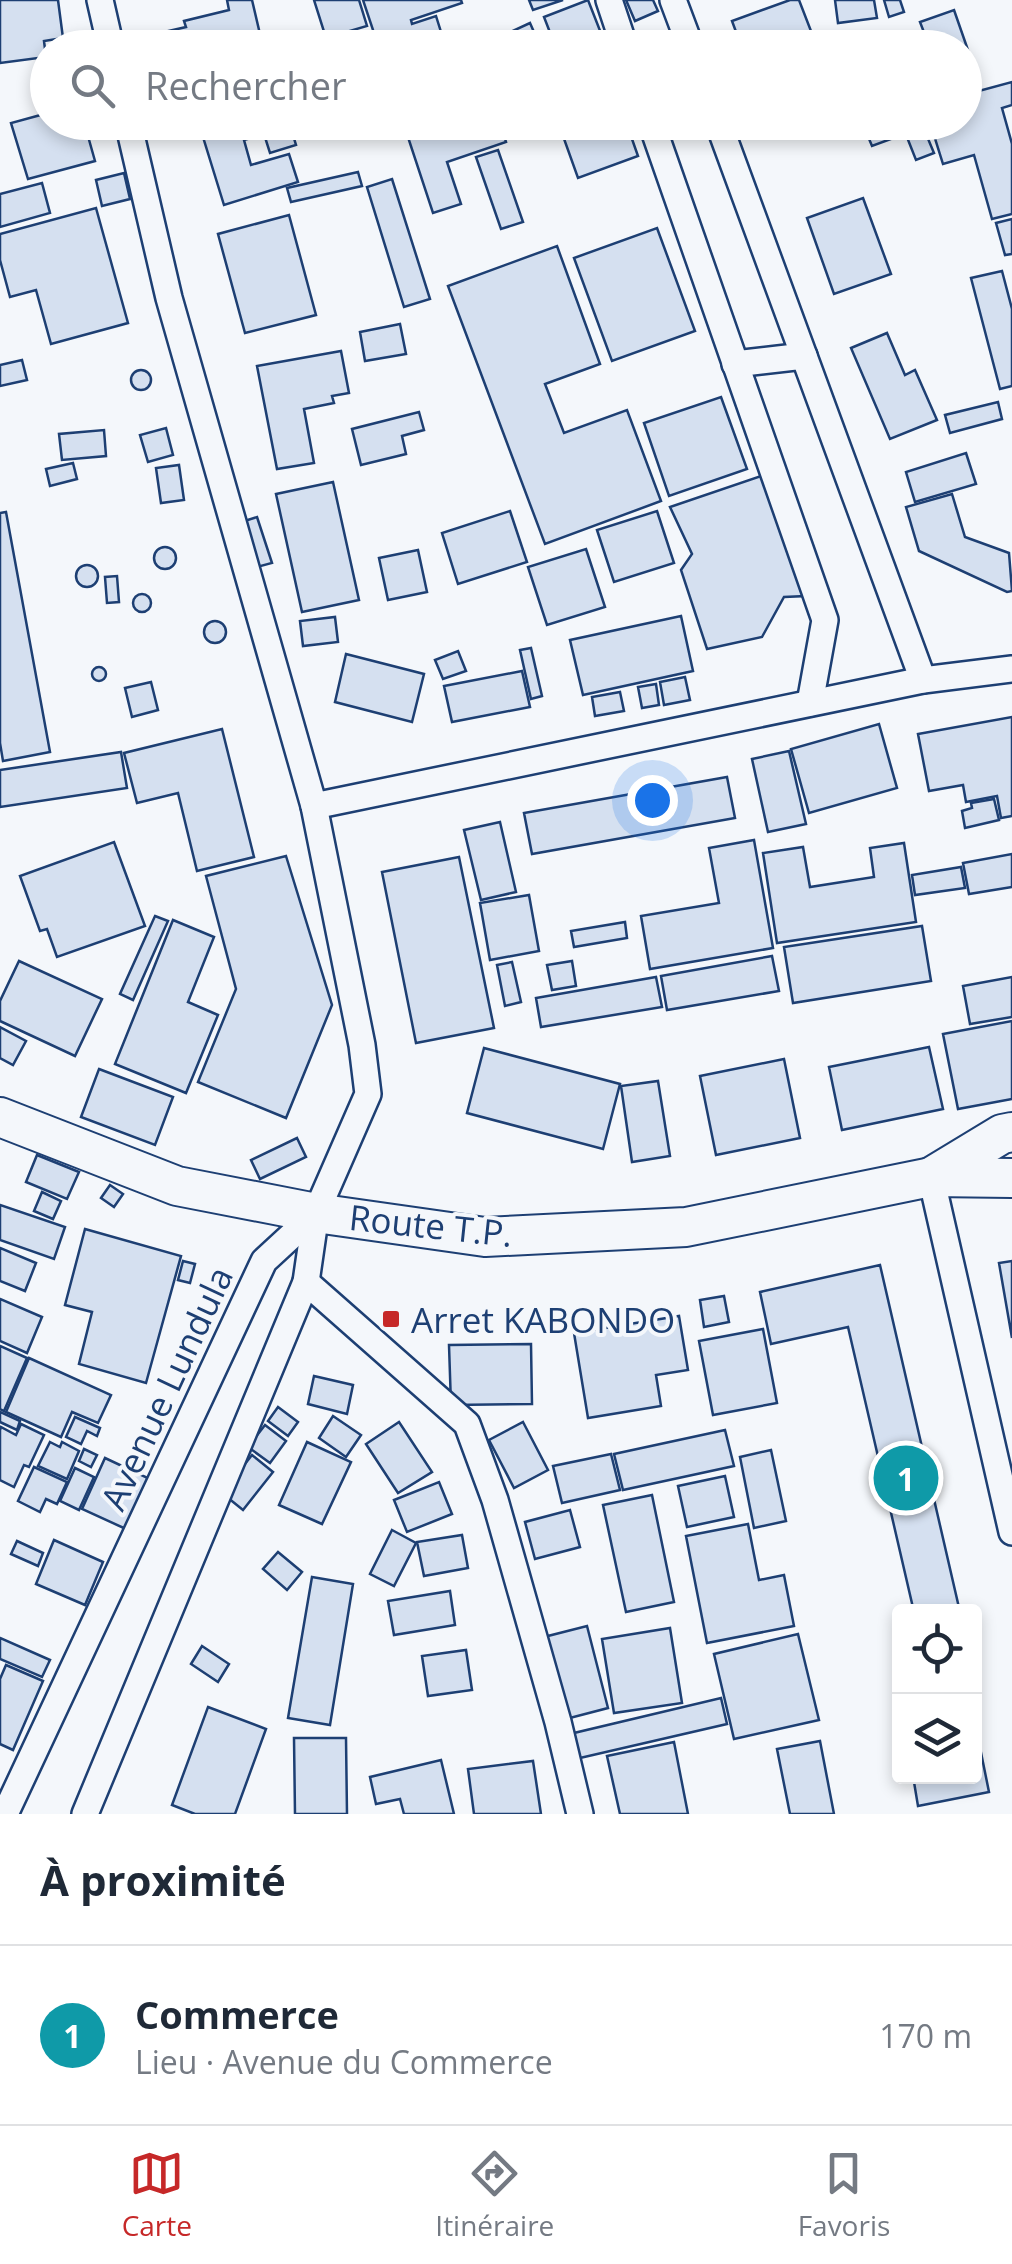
<!DOCTYPE html>
<html lang="fr">
<meta charset="utf-8">
<style>
:root{--surface:#fff;--page:#f2f2f3;--text:#1f2937;--muted:#747a83;--line:#e0e1e3;--accent:#c62828}
body{margin:0;font-family:"Open Sans",sans-serif;background:var(--page);color:var(--text)}
.controls{position:absolute;right:30px;bottom:30px;display:grid;overflow:hidden;border-radius:10px;box-shadow:0 5px 15px #0003}
.controls button{width:90px;height:90px;display:grid;place-items:center;padding:0;border:0;border-bottom:2px solid var(--line);background:var(--surface);color:var(--text);font:50px sans-serif}
.you{position:absolute;left:652px;top:800px;width:35px;height:35px;margin:-25px;border:8px solid #fff;border-radius:50%;background:#1a73e8;box-shadow:0 0 0 15px #1a73e833}
.badge{display:grid;place-items:center;width:65px;height:65px;border-radius:50%;background:var(--accent);color:#fff;font-size:32px;font-weight:700}
.pin{position:absolute;translate:-50% -50%;border:5px solid #fff;box-shadow:0 2px 10px #0006}
.list{margin:0;padding:0;list-style:none}
h2{display:flex;justify-content:space-between;align-items:center;height:130px;margin:0;padding:0 40px;font-size:42px}
h2 small{font-size:32px;font-weight:400;color:var(--muted)}
.list li{display:grid;grid-template-columns:65px 1fr auto;gap:30px;align-items:center;box-sizing:border-box;height:180px;padding:0 40px;border-top:2px solid var(--line)}
.list b{display:block;font-size:38px;white-space:nowrap}
.list p{margin:0;font-size:32px;white-space:nowrap;color:var(--muted)}
.list em{font-size:32px;font-style:normal;color:var(--muted)}
.icon{flex:none;width:55px;height:55px;fill:none;stroke:currentColor;stroke-width:2;stroke-linecap:round;stroke-linejoin:round}
.map{position:relative;flex:none;width:1012px;height:1814px;overflow:hidden}
.search{position:absolute;background:var(--surface);box-shadow:0 5px 15px #0003;left:30px;right:30px;top:30px;height:110px;display:flex;align-items:center;gap:25px;box-sizing:border-box;padding:0 35px;border-radius:55px;color:var(--muted);font-size:38px}
.sheet{height:310px;background:var(--surface)}
nav{display:flex;justify-content:space-around;align-items:center;box-sizing:border-box;height:140px;border-top:2px solid var(--line);background:var(--surface);font-size:28px;color:var(--muted)}
nav a{display:grid;justify-items:center;gap:5px}
nav .on{color:var(--accent)}
.map>svg:first-child{display:block}
.building{fill:#d5e0f0;stroke:#1d3f73;stroke-width:2.5}
.lines{fill:none;stroke-linecap:round;stroke-linejoin:round}
.street-casing{stroke:#1d3f73;stroke-width:30}
.secondary-casing{stroke:#1d3f73;stroke-width:42}
.street{stroke:#f4f7fb;stroke-width:25}
.secondary{stroke:#f4f7fb;stroke-width:38}
.poi-dot{fill:#c62828;stroke:#f4f7fb;stroke-width:4}
.labels{text-anchor:middle;dominant-baseline:central;stroke-width:8;stroke-linejoin:round;paint-order:stroke}
.street-label{font-size:35px;fill:#1d3f73;stroke:#f4f7fb}
.poi-label{font-size:35px;fill:#1d3f73;stroke:#f4f7fb;text-anchor:start}
</style>
<div class="map">
<svg width="1012" height="1814" viewBox="0 0 1012 1814">
<rect width="100%" height="100%" fill="#f4f7fb"/>
<g class="building">
<polygon points="0,0 58,0 63,38 44,41 46,57 0,63"/>
<polygon points="227,0 252,0 263,47 164,48 160,33 186,27 184,21 229,10"/>
<polygon points="314,0 359,0 367,26 326,38"/>
<polygon points="363,0 461,0 462,3 411,20 412,24 436,16 446,48 379,48"/>
<polygon points="529,0 563,0 533,10"/>
<polygon points="588,0 606,46 556,48 544,17"/>
<polygon points="626,0 653,0 658,11 635,21"/>
<polygon points="790,0 799,0 816,44 807,48 742,48 732,21"/>
<polygon points="835,0 874,0 877,18 838,23"/>
<polygon points="884,0 900,0 904,12 889,17"/>
<polygon points="954,10 969,53 964,55 964,48 930,48 920,22"/>
<polygon points="530,23 541,48 512,48 506,34"/>
<polygon points="890,33 896,48 864,48 863,44"/>
<polygon points="1012,82 1012,105 1002,108 1012,144 1012,214 992,219 974,155 943,164 933,132 964,123 964,95"/>
<polygon points="48,113 48,122 84,122 95,161 28,179 11,123"/>
<polygon points="205,122 289,122 296,145 270,153 264,134 244,140 251,165 289,154 298,182 224,205 199,124"/>
<polygon points="343,122 365,122 366,132 345,135"/>
<polygon points="403,122 425,122 429,133 462,122 500,122 506,142 447,162 461,204 433,213"/>
<polygon points="503,122 542,122 507,135"/>
<polygon points="558,122 626,122 638,156 578,178"/>
<polygon points="862,122 893,122 899,136 872,146"/>
<polygon points="901,122 921,122 934,153 916,160"/>
<polygon points="498,150 523,222 501,229 476,157"/>
<polygon points="358,172 362,186 291,202 287,188"/>
<polygon points="124,173 130,199 102,206 96,180"/>
<polygon points="392,179 430,299 404,307 367,187"/>
<polygon points="42,183 50,213 0,227 0,194"/>
<polygon points="863,198 891,274 834,294 807,218"/>
<polygon points="96,208 128,323 51,344 36,290 10,297 0,260 0,234"/>
<polygon points="289,215 316,315 245,333 218,234"/>
<polygon points="1012,219 1012,254 1005,255 996,223"/>
<polygon points="657,228 695,331 612,361 574,258"/>
<polygon points="557,246 600,364 545,384 564,433 627,410 661,501 545,544 448,286"/>
<polygon points="1002,271 1012,309 1012,386 1000,389 971,278"/>
<polygon points="400,324 406,354 365,361 360,332"/>
<polygon points="887,333 905,375 915,370 937,420 890,439 851,348"/>
<polygon points="341,351 349,393 332,396 334,403 304,409 314,463 277,469 257,366"/>
<polygon points="22,360 27,380 0,386 0,365"/>
<circle cx="141" cy="380" r="10"/>
<polygon points="721,397 747,469 669,496 644,423"/>
<polygon points="998,402 1002,419 950,433 945,415"/>
<polygon points="419,412 424,430 402,436 406,454 361,465 352,429"/>
<polygon points="166,428 173,455 148,462 140,435"/>
<polygon points="104,430 106,456 62,460 59,434"/>
<polygon points="966,453 976,484 915,502 906,472"/>
<polygon points="73,463 77,479 50,486 46,469"/>
<polygon points="179,465 184,500 161,503 156,468"/>
<polygon points="761,476 806,596 784,597 762,637 707,649 681,570 692,554 670,507"/>
<polygon points="333,482 359,600 302,612 276,494"/>
<polygon points="952,494 965,537 1009,553 1012,591 1007,592 919,551 906,507"/>
<polygon points="510,511 527,562 458,584 442,533"/>
<polygon points="657,511 674,563 614,582 597,530"/>
<polygon points="6,512 50,752 3,761 0,743 0,513"/>
<polygon points="257,517 272,563 253,568 238,523"/>
<circle cx="165" cy="558" r="11"/>
<polygon points="586,549 605,607 547,625 528,567"/>
<polygon points="418,550 427,592 388,600 379,558"/>
<circle cx="87" cy="576" r="11"/>
<polygon points="117,576 119,602 107,603 105,577"/>
<circle cx="142" cy="603" r="9"/>
<polygon points="681,616 693,671 583,695 570,640"/>
<polygon points="335,617 338,642 303,646 300,621"/>
<circle cx="215" cy="632" r="11"/>
<polygon points="531,648 542,696 531,699 520,650"/>
<polygon points="458,651 466,671 443,679 435,660"/>
<polygon points="346,654 424,674 412,722 335,702"/>
<circle cx="99" cy="674" r="7"/>
<polygon points="522,671 530,707 452,722 444,686"/>
<polygon points="685,677 690,700 664,705 660,682"/>
<polygon points="151,682 158,710 132,717 125,688"/>
<polygon points="656,684 659,705 642,708 638,687"/>
<polygon points="620,692 624,711 595,716 592,697"/>
<polygon points="1012,717 1012,816 1001,818 997,796 966,802 963,785 929,791 918,734"/>
<polygon points="879,724 897,788 809,813 791,749"/>
<polygon points="222,729 254,857 197,871 178,793 137,803 124,753"/>
<polygon points="789,751 806,824 768,832 752,759"/>
<polygon points="121,752 127,788 0,807 0,770"/>
<polygon points="727,777 735,818 532,854 524,813"/>
<polygon points="994,799 999,820 965,828 962,811 972,808 971,803"/>
<polygon points="500,822 516,892 481,900 464,830"/>
<polygon points="754,840 773,948 650,969 641,916 719,903 709,848"/>
<polygon points="114,842 145,926 57,957 47,929 40,931 20,876"/>
<polygon points="904,843 916,922 777,943 763,853 803,847 810,887 874,877 870,848"/>
<polygon points="1012,854 1012,887 969,894 963,863"/>
<polygon points="286,856 332,1005 286,1118 198,1082 236,989 206,876"/>
<polygon points="459,857 494,1028 416,1043 382,872"/>
<polygon points="961,867 965,888 915,895 912,875"/>
<polygon points="529,895 539,951 490,960 480,903"/>
<polygon points="155,916 168,921 133,1000 120,994"/>
<polygon points="173,920 214,937 188,1002 218,1015 186,1093 115,1064"/>
<polygon points="625,922 627,938 574,947 571,931"/>
<polygon points="922,926 931,981 793,1003 784,947"/>
<polygon points="772,956 779,991 667,1010 661,976"/>
<polygon points="19,961 102,999 75,1056 0,1021 0,1001"/>
<polygon points="572,961 576,986 552,990 547,965"/>
<polygon points="512,962 521,1002 505,1006 497,965"/>
<polygon points="656,977 662,1007 541,1027 536,998"/>
<polygon points="1012,977 1012,1017 970,1024 963,986"/>
<polygon points="1012,1021 1012,1099 958,1109 943,1034"/>
<polygon points="0,1027 26,1041 13,1065 0,1058"/>
<polygon points="929,1047 943,1109 842,1130 829,1067"/>
<polygon points="484,1048 620,1084 603,1149 467,1113"/>
<polygon points="784,1059 800,1138 716,1155 700,1076"/>
<polygon points="99,1069 173,1097 155,1145 81,1117"/>
<polygon points="658,1081 670,1156 632,1162 621,1086"/>
<polygon points="297,1138 306,1157 260,1179 251,1160"/>
<polygon points="37,1155 79,1172 67,1199 26,1182"/>
<polygon points="110,1185 123,1194 114,1207 101,1198"/>
<polygon points="42,1192 61,1201 53,1219 34,1211"/>
<polygon points="0,1205 65,1227 54,1259 0,1240"/>
<polygon points="85,1229 181,1256 146,1383 79,1364 92,1312 65,1305"/>
<polygon points="0,1248 36,1263 25,1291 0,1281"/>
<polygon points="183,1261 195,1264 190,1283 178,1280"/>
<polygon points="1012,1261 1012,1338 999,1263"/>
<polygon points="880,1265 960,1612 914,1612 848,1327 771,1344 760,1292"/>
<polygon points="212,1280 226,1289 219,1300 205,1290"/>
<polygon points="724,1296 729,1322 704,1327 700,1300"/>
<polygon points="0,1299 42,1317 27,1353 0,1341"/>
<polygon points="679,1316 688,1370 656,1375 661,1406 588,1418 574,1333"/>
<polygon points="763,1329 777,1403 713,1415 699,1341"/>
<polygon points="531,1344 532,1404 451,1405 449,1345"/>
<polygon points="0,1346 27,1358 4,1411 0,1409"/>
<polygon points="29,1358 111,1395 98,1423 72,1412 61,1437 6,1412"/>
<polygon points="314,1376 353,1385 347,1414 308,1404"/>
<polygon points="278,1407 298,1422 288,1436 268,1421"/>
<polygon points="0,1412 20,1421 17,1430 0,1422"/>
<polygon points="333,1416 361,1435 346,1457 319,1438"/>
<polygon points="75,1417 100,1428 97,1436 87,1431 81,1444 66,1437"/>
<polygon points="399,1422 432,1472 398,1493 366,1444"/>
<polygon points="523,1422 548,1470 514,1488 489,1440"/>
<polygon points="21,1424 44,1435 29,1467 24,1465 14,1487 0,1480 0,1430 1,1427 16,1435"/>
<polygon points="265,1425 286,1441 270,1463 248,1447"/>
<polygon points="725,1430 734,1466 623,1490 614,1454"/>
<polygon points="50,1442 60,1447 62,1442 79,1451 67,1479 38,1466"/>
<polygon points="307,1442 351,1462 322,1524 279,1505"/>
<polygon points="84,1449 97,1455 91,1467 79,1461"/>
<polygon points="771,1450 786,1521 754,1528 740,1457"/>
<polygon points="611,1454 620,1490 562,1503 553,1466"/>
<polygon points="252,1455 273,1472 243,1510 222,1493"/>
<polygon points="105,1458 150,1479 126,1529 82,1509"/>
<polygon points="34,1467 67,1482 57,1504 46,1499 40,1512 18,1501"/>
<polygon points="75,1468 94,1477 79,1510 60,1501"/>
<polygon points="725,1476 734,1517 687,1527 678,1486"/>
<polygon points="439,1482 452,1514 407,1532 394,1500"/>
<polygon points="652,1495 674,1602 626,1612 603,1505"/>
<polygon points="570,1510 580,1547 535,1559 525,1522"/>
<polygon points="748,1524 759,1580 784,1575 794,1626 707,1643 686,1536"/>
<polygon points="392,1530 416,1543 394,1586 370,1574"/>
<polygon points="462,1535 468,1568 424,1576 417,1542"/>
<polygon points="54,1540 103,1562 85,1605 36,1584"/>
<polygon points="17,1541 43,1553 38,1566 11,1554"/>
<polygon points="278,1552 302,1572 287,1590 263,1569"/>
<polygon points="312,1577 353,1584 330,1725 288,1718"/>
<polygon points="450,1591 455,1625 394,1635 388,1601"/>
<polygon points="587,1626 608,1708 566,1719 544,1637"/>
<polygon points="670,1628 682,1703 614,1713 602,1639"/>
<polygon points="798,1634 819,1720 734,1739 714,1654"/>
<polygon points="0,1638 50,1660 42,1677 0,1659"/>
<polygon points="202,1646 229,1664 218,1682 191,1664"/>
<polygon points="466,1650 472,1690 428,1696 422,1656"/>
<polygon points="6,1665 43,1681 13,1750 0,1744 0,1679"/>
<polygon points="721,1698 727,1724 580,1758 574,1733"/>
<polygon points="208,1707 266,1729 235,1814 195,1814 172,1805"/>
<polygon points="974,1718 989,1792 918,1806 913,1776 974,1776"/>
<polygon points="294,1738 346,1738 347,1814 295,1814"/>
<polygon points="820,1741 834,1814 790,1814 777,1749"/>
<polygon points="674,1742 688,1814 620,1814 607,1756"/>
<polygon points="441,1760 454,1814 404,1814 400,1799 376,1804 370,1777"/>
<polygon points="533,1761 541,1814 474,1814 468,1769"/>
</g>
<g class="lines">
<defs>
<g id="street">
<polyline points="100,0 111,48"/>
<polyline points="609,0 625,48"/>
<polyline points="673,0 691,48"/>
<polyline points="651,122 825,620 810,703"/>
<polyline points="718,122 923,680"/>
<polyline points="735,364 804,356"/>
<polyline points="314,806 923,680 1012,669"/>
<polyline points="931,1177 1012,1532"/>
<polyline points="306,1282 467,1424 495,1500 558,1722 580,1814"/>
<polyline points="5,1814 264,1261 316,1213"/>
<polyline points="85,1814 306,1282 316,1213 368,1094 362,1045 314,806 169,298 128,122"/>
</g>
<g id="secondary">
<polyline points="0,1117 177,1186 316,1213 485,1237 686,1227 931,1177 1012,1178"/>
<polyline points="931,1177 1002,1134 1012,1132"/>
</g>
</defs>
<use href="#street" class="street-casing"/>
<use href="#secondary" class="secondary-casing"/>
<use href="#street" class="street"/>
<use href="#secondary" class="secondary"/>
</g>
<rect class="poi-dot" x="381" y="1309" width="20" height="20" rx="5"/>
<g class="labels">
<g class="street-label">
<text transform="translate(431 1225) rotate(6)">Route T.P.</text>
<text transform="translate(166 1388) rotate(-65)">Avenue Lundula</text>
</g>
<g class="poi-label">
<text x="411" y="1319">Arret KABONDO</text>
</g>
</g>
</svg>
<div class="controls">
<button><svg class="icon" aria-label="locate" viewBox="0 0 24 24"><circle cx="12" cy="12" r="6"/><path d="M12 2v4M12 18v4M2 12h4M18 12h4"/></svg></button>
<button><svg class="icon" aria-label="layers" viewBox="0 0 24 24"><path d="M12 4l9 5-9 5-9-5zM3 14l9 5 9-5"/></svg></button>
</div>
<div class="you"></div>
<div class="pin badge" style="left:906px;top:1478px;background:#0f9aa8">1</div>
<div class="search"><svg class="icon" aria-label="search" viewBox="0 0 24 24"><circle cx="10" cy="10" r="6"/><path d="M15 15l6 6"/></svg>Rechercher</div>
</div>
<section class="sheet">
<h2>À proximité<small></small></h2>
<ul class="list">
<li><span class="badge" style="background:#0f9aa8">1</span><div><b>Commerce</b><p>Lieu · Avenue du Commerce</p></div><em>170 m</em></li>
</ul>
</section>
<nav>
<a class="on"><svg class="icon" aria-label="map" viewBox="0 0 24 24"><path d="M3 6l6-2 6 2 6-2v14l-6 2-6-2-6 2zM9 4v14M15 6v14"/></svg>Carte</a>
<a><svg class="icon" aria-label="directions" viewBox="0 0 24 24"><path d="M12 3l9 9-9 9-9-9zM9 14v-3h6M13 9l2 2-2 2"/></svg>Itinéraire</a>
<a><svg class="icon" aria-label="saved" viewBox="0 0 24 24"><path d="M7 4h10v16l-5-4-5 4z"/></svg>Favoris</a>
</nav>
